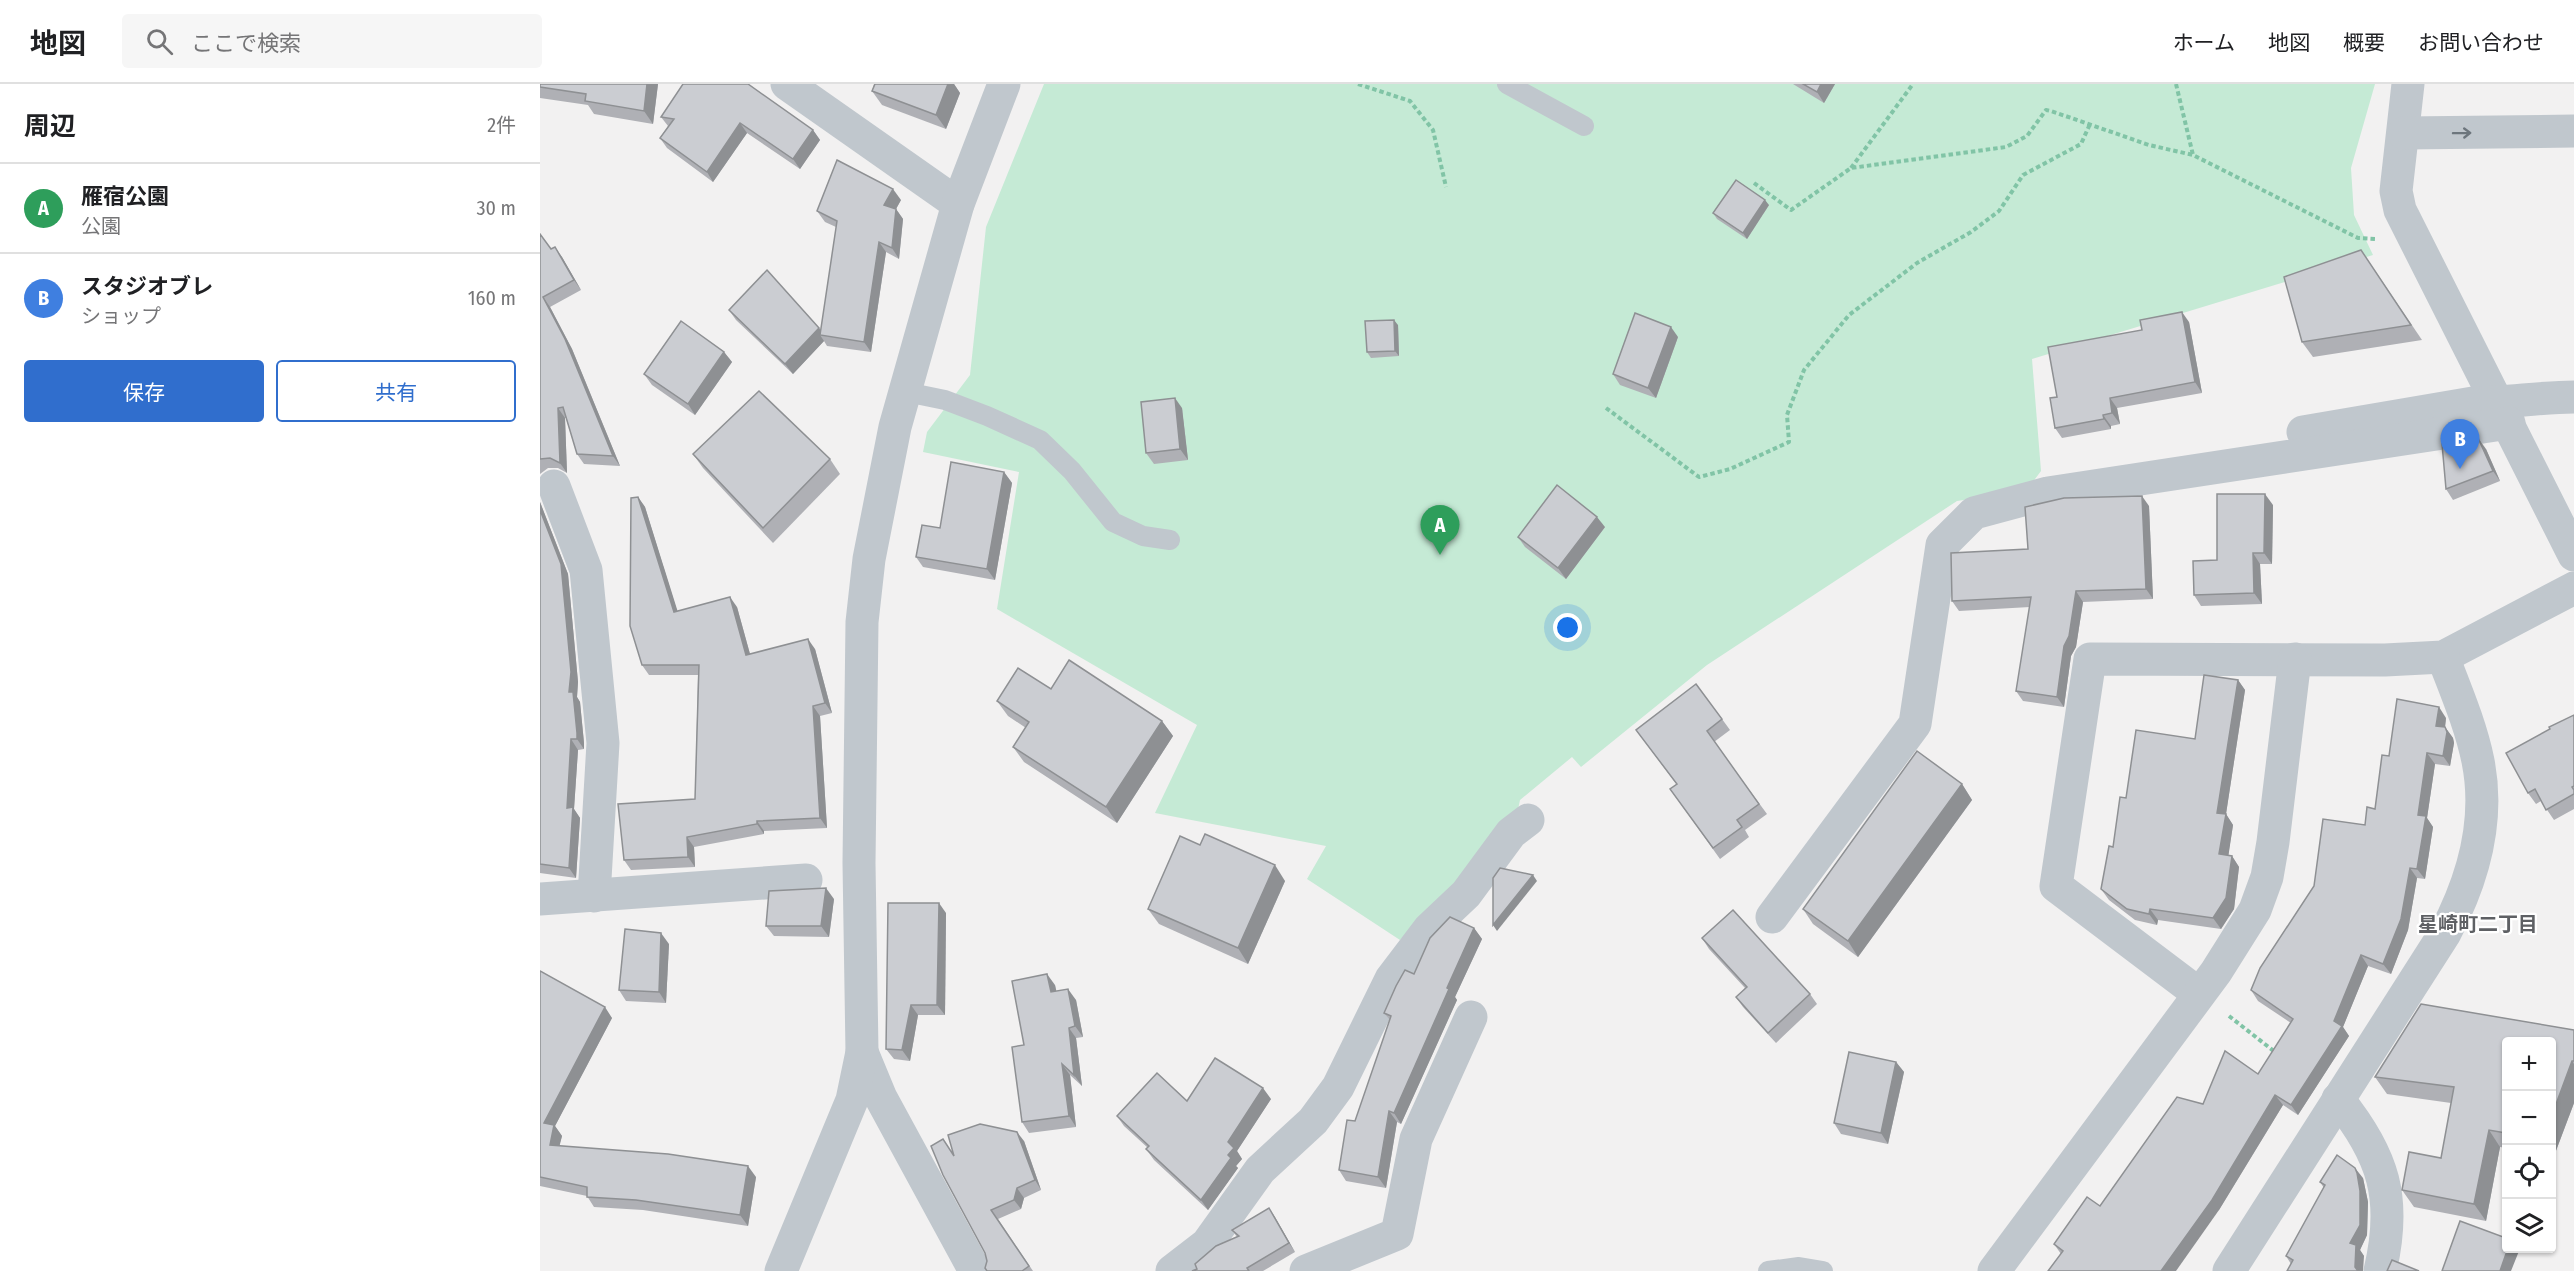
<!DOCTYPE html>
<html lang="ja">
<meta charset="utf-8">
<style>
:root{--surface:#fff;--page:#f6f6f6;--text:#202124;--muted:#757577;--line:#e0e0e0;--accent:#306ecd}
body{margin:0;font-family:"Fira Sans Condensed","Noto Sans JP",sans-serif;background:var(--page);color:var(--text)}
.controls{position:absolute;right:18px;bottom:18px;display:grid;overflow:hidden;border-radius:6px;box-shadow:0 2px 4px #0004}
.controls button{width:54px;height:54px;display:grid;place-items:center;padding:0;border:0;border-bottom:2px solid var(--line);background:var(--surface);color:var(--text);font:30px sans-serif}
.you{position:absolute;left:1028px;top:544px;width:21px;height:21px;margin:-15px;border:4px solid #fff;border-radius:50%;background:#1a73e8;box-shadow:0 0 0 9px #1a73e833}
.badge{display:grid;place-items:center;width:39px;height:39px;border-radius:50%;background:var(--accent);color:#fff;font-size:20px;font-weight:700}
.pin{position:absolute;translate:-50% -50px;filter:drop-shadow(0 2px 3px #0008)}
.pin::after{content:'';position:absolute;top:32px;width:21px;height:18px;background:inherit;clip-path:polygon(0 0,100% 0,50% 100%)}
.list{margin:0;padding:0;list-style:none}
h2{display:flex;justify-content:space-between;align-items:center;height:78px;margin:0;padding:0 24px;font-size:26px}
h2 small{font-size:20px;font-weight:400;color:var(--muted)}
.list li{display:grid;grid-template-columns:39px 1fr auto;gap:18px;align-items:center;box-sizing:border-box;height:90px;padding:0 24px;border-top:2px solid var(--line)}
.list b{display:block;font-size:22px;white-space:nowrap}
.list p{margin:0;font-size:20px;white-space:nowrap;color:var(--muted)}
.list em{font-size:20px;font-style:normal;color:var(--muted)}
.actions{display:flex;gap:12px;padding:18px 24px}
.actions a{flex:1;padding:14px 0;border:2px solid var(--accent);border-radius:6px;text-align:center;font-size:21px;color:var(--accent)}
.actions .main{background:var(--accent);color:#fff}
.icon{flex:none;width:33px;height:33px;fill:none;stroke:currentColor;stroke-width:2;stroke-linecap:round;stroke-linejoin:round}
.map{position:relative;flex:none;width:2034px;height:1187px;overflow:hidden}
header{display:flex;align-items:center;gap:36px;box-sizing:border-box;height:84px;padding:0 30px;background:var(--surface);border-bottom:2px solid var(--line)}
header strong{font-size:28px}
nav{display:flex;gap:33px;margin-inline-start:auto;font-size:21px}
.search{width:420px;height:54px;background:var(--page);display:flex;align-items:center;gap:15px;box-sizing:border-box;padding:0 21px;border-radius:6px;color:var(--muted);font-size:22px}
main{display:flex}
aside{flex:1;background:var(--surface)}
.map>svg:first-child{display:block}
.green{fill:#c5ead5}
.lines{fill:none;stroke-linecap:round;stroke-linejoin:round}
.path{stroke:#81c4a6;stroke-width:4;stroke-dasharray:4.5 3;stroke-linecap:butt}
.service{stroke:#c0c7cd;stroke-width:20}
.minor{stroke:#c0c7cd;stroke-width:33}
.tertiary{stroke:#c0c7cd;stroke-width:33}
.wall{fill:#afb0b5}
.shaded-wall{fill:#8e9093}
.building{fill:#cbcdd2;stroke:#8e9093;stroke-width:1.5}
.oneway{stroke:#6d767d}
.labels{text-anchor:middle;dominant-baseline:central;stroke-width:4.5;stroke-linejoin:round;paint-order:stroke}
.neighbourhood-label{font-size:20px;font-weight:bold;fill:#5e6064;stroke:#fff}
</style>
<header>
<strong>地図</strong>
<div class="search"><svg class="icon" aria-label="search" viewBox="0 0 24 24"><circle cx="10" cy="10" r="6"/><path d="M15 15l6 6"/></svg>ここで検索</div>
<nav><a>ホーム</a><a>地図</a><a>概要</a><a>お問い合わせ</a></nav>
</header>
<main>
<aside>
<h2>周辺<small>2件</small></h2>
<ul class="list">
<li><span class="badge" style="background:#2e9e5b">A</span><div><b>雁宿公園</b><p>公園</p></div><em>30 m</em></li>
<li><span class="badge" style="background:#3f7fe0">B</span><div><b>スタジオブレ</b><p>ショップ</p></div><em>160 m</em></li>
</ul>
<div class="actions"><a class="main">保存</a><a>共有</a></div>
</aside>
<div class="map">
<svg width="2034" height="1187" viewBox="0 0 2034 1187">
<rect width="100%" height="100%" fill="#f2f1f1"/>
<polygon class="green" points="504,0 1835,0 1811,84 1814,131 1833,171 1492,275 1501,387 1486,407 1417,417 1167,581 1041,683 1032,673 980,716 976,735 860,856 767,795 786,762 615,729 657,641 457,525 479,388 383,368 387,348 430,291 446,143"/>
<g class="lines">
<g class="path">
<polyline points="818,0 870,17 893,46 906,103"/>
<polyline points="1636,0 1653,71"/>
<polyline points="1311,84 1373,0"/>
<polyline points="1214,99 1251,126 1311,84 1466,63 1487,52 1506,26 1511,27 1609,61 1653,71 1818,154 1835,155"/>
<polyline points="1066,324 1159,393 1190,385 1249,358 1247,331 1264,286 1309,231 1377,179 1431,148 1459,127 1483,91 1541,60 1550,40"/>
<polyline points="1689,932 1735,968"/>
</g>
<g class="service">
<polyline points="967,0 1044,42"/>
<polyline points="366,308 405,316 447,332 500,356 532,387 573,438 603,452 630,456"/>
<polyline points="1228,1187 1259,1183 1283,1187"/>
</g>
<g class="minor">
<polyline points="1868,0 1856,107 1860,126 2034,471"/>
<polyline points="1864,49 2034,47"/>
<path d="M1763,348l170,-29c34,0 67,-6 101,-6"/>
<polyline points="14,402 46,486 63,659 54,812"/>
<polyline points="0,815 266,796"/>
<polyline points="1232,833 1375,640 1402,461 1434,429 1508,409 1969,339"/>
<polyline points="1659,910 1516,802 1550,575 1845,576 1903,573 2034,504"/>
<polyline points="322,968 341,1014 435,1187"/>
<path d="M1798,1015c46,57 59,100 42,172"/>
<polyline points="632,1187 667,1160 720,1086 773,1037 798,1003 851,895 889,845 926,810 971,749 988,736"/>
<polyline points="766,1187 857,1150 876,1055 931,933"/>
<polyline points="1454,1187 1676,888 1715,826 1727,793 1733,758 1755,575"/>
<path d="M1689,1187l216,-338c28,-53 45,-112 33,-172 -7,-35 -22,-70 -35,-104"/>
</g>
<g class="tertiary">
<polyline points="247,0 418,120"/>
<polyline points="241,1187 312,1016 322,968 319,779 322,538 329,475 355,343 418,120 464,0"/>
</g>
</g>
<g class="wall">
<polygon points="0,0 118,0 113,40 54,30 48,21 0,14"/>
<polygon points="334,0 414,0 420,9 406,45 342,21 332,7"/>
<polygon points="1253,0 1295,0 1284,19"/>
<polygon points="121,33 273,46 280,56 260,85 207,49 173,98 127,64 120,54 128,42"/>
<polygon points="361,116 356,125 363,135 359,175 346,168 331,268 287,262 284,257 253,290 196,236 189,226 279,244 281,247 296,143 285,138 277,127"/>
<polygon points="1229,121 1207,155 1177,135 1173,129"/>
<polygon points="0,150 11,165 22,173 41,206 10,223 32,265 80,382 44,380 37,370 26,334 25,334 27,389 18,384 8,384 0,390"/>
<polygon points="1821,166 1882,256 1773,273 1762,258"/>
<polygon points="1649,238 1662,309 1577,324 1580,340 1571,342 1571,345 1522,354 1515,344 1517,313"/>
<polygon points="858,241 859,272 831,274 827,268"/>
<polygon points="1138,253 1116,314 1080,301 1073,290"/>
<polygon points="184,268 192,278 155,331 112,301 104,290"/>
<polygon points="642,324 648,376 614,380 606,369"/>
<polygon points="1946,365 1960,397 1913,416 1906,405"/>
<polygon points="153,370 290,375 300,390 233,459 163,384"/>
<polygon points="464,388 472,399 455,496 383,483 376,473 400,444"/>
<polygon points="98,413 105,423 137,527 197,523 210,570 275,565 292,629 280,632 287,744 224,747 224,750 154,763 155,783 91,786 84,776 155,715 158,591 109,591 102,581"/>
<polygon points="0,418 28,490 38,598 37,613 40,618 44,659 44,665 38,666 34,725 40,734 36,794 0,789"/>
<polygon points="1733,421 1732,480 1720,480 1722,520 1661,522 1654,511 1677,476"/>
<polygon points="1609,422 1613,515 1543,518 1536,563 1531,572 1524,623 1483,617 1476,607 1490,523 1419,527 1412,517 1488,465"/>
<polygon points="1065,443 1026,495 985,463 978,453"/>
<polygon points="1698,596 1705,606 1686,730 1693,741 1688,772 1692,772 1699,783 1694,825 1681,845 1618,836 1617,841 1595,836 1569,816 1561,805 1586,714 1655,655"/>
<polygon points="511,605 622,637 633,652 577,739 484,678 473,663 486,644 468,632 457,617"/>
<polygon points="2034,631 2034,725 2014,736 2001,717 1996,720 1988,709 2010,645"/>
<polygon points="1906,634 1905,643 1913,654 1914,659 1910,682 1895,680 1887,734 1893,743 1885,795 1877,794 1868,846 1851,890 1828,882 1803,943 1809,952 1758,1031 1743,1021 1679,1126 1521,1170 1514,1160 1560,1122 1663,1020 1718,990 1751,939 1718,917 1711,906 1825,741 1835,725 1849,672"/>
<polygon points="1182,635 1190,646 1174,658 1227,730 1205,746 1209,753 1180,775 1130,705 1137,701 1096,646"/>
<polygon points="1422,700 1432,716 1318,873 1273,840 1263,825"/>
<polygon points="660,761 745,797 708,880 619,840 608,825"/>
<polygon points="294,815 289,853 234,852 226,842"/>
<polygon points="406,829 405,931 378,931 370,977 354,975 346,965"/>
<polygon points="934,844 942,855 915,913 917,916 861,1040 857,1038 846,1104 806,1097 799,1086 850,936 844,929 874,890"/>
<polygon points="1162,854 1270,910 1277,920 1236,959 1203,923 1196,913 1205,904 1169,865"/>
<polygon points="129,860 126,919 86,917 79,906"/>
<polygon points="0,887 72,934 15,1042 22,1052 19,1062 216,1093 208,1142 103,1126 54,1123 47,1112 0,1102"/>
<polygon points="515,901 516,908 536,916 543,953 536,954 542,1002 530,991 536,1043 489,1049 482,1038 484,961"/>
<polygon points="1881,920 2034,946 2034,1019 2014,1072 2012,1072 2012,957 1966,957 1966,1064 1960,1063 1946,1137 1874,1123 1862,1106 1869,1068 1901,1074 1911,1019 1847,1010 1835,993"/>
<polygon points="1356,978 1364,988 1348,1060 1301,1050 1294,1039"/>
<polygon points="731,1015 697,1067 702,1075 696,1082 698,1084 668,1126 614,1076 606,1065 608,1064 584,1042 577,1032 647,1017"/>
<polygon points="484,1057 501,1106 484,1114 481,1125 458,1135 493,1187 447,1187 447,1177 445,1169 414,1071"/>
<polygon points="1823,1094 1828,1118 1827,1151 1820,1166 1824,1172 1751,1180 1746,1172 1784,1104 1780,1098"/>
<polygon points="729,1124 755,1168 723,1187 652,1187 657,1185 697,1153 692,1146"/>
</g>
<g class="shaded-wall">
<polygon points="107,0 118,0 113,40 104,27"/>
<polygon points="408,0 414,0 420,9 406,45 396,31"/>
<polygon points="1281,0 1295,0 1284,19 1277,8"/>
<polygon points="200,39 207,49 173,98 167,88"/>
<polygon points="273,46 280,56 260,85 253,75"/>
<polygon points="353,105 361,116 352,132 344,121"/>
<polygon points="1225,116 1229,121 1207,155 1203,149"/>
<polygon points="356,125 363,135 359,175 352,164"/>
<polygon points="339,158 346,168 331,268 324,258"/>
<polygon points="15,163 22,173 41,206 34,196"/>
<polygon points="3,213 10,223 32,265 80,382 73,372"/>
<polygon points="1642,228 1649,238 1662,309 1655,298"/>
<polygon points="854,236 858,241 859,272 855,267"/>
<polygon points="1131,243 1138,253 1116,314 1108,304"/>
<polygon points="279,244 284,252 280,251 284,257 253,290 245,280"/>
<polygon points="184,268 192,278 155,331 148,320"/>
<polygon points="635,314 642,324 648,376 640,365"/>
<polygon points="1570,314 1577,324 1580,340 1572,329"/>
<polygon points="18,324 25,334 27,389 20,379"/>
<polygon points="1563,331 1571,342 1571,345 1564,335"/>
<polygon points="1938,354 1946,365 1960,397 1953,387"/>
<polygon points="464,388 472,399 455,496 447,485"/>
<polygon points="1725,410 1733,421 1732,480 1724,469"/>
<polygon points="1602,412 1609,422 1613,515 1606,505"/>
<polygon points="98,413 105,423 141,538 134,528"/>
<polygon points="0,418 28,490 38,598 37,613 40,618 44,659 44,665 37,655 0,426"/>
<polygon points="1057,433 1065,443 1026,495 1018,484"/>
<polygon points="1713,469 1720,480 1722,520 1714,509"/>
<polygon points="1536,507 1543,518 1536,563 1531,572 1524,623 1517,613 1524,562"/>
<polygon points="190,513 197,523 213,581 206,571"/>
<polygon points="268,555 275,565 292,629 285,619"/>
<polygon points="1698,596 1705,606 1686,730 1693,741 1687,781 1679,770 1677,729"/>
<polygon points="273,622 280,632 287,744 280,734"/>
<polygon points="1899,623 1906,634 1904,652 1896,642"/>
<polygon points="622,637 633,652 577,739 566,723"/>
<polygon points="1905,643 1913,654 1914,659 1910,682 1903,672"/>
<polygon points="31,655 38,666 34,725 40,734 36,794 29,784 27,724"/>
<polygon points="1887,669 1895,680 1887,734 1893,743 1885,795 1877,785 1878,731"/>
<polygon points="1422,700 1432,716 1318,873 1308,857"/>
<polygon points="217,737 224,747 224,750 217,740"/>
<polygon points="147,753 154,763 155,783 148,773"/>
<polygon points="1692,772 1699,783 1694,825 1681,845 1673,834"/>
<polygon points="735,781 745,797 708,880 698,864"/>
<polygon points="1870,784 1877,794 1868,846 1851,890 1843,880"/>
<polygon points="993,791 997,797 957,847 953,841"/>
<polygon points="286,804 294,815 289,853 281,842"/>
<polygon points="399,819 406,829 405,931 397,921"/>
<polygon points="1610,825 1618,836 1617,841 1609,830"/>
<polygon points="934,844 942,855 915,913 917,916 861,1040 854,1029 907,904"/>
<polygon points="121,849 129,860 126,919 119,908"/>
<polygon points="1821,871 1828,882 1803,943 1809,952 1758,1031 1751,1021 1794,937"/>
<polygon points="507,890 515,901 519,919 511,908"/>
<polygon points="528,905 536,916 543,953 535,942"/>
<polygon points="371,921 378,931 370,977 362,966"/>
<polygon points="65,923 72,934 15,1042 22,1052 17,1072 10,1061 4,1039"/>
<polygon points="529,944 536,954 542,1002 534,991"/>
<polygon points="2032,977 2034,980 2034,1019 2014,1072 2012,1069 2012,1031"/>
<polygon points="1356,978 1364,988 1348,1060 1341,1049"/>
<polygon points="522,980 530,991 536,1043 529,1032"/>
<polygon points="723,1004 731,1015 697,1067 702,1075 696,1082 698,1084 668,1126 661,1116 688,1071 688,1058"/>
<polygon points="1735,1011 1743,1021 1679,1126 1636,1187 1621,1187"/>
<polygon points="849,1027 857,1038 846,1104 838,1093"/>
<polygon points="1949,1046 1960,1063 1946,1137 1934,1120"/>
<polygon points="477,1048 484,1057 501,1106 495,1096"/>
<polygon points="208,1082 216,1093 208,1142 200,1131"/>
<polygon points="1815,1084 1823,1094 1828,1118 1827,1151 1820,1166 1824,1172 1823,1187 1818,1187 1815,1183 1810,1159"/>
<polygon points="477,1104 484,1114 481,1125 474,1116"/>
<polygon points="729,1124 735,1133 755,1168 749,1159"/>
<polygon points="1968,1164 1977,1164 1979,1167 1971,1187 1960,1187"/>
</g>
<g class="building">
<polygon points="0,0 107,0 104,27 45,17 46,10 0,3"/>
<polygon points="143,0 208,0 273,46 253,75 200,39 167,88 120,54 134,35 121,33"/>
<polygon points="335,0 408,0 396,31 332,7"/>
<polygon points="1263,0 1281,0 1277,8"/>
<polygon points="297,76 353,105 344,121 356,125 352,164 339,158 324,258 280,251 297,137 277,127"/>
<polygon points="1196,96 1225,116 1203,149 1173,129"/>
<polygon points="0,150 11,165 15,163 34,196 3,213 25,255 73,372 37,370 23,323 18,324 20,379 10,374 0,375"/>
<polygon points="1821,166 1871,241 1762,258 1744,193"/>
<polygon points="227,186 279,244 245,280 189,226"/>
<polygon points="1642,228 1655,298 1570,314 1572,329 1563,331 1564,335 1515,344 1510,314 1517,313 1508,263 1602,246 1600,236"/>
<polygon points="1095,229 1131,243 1108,304 1073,290"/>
<polygon points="854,236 855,267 827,268 825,237"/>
<polygon points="141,237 184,268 148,320 104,290"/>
<polygon points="219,307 290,375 223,444 153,370"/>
<polygon points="635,314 640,365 606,369 601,318"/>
<polygon points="1938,354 1953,387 1906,405 1902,360"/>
<polygon points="411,378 464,388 447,485 376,473 382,441 400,444"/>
<polygon points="1017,401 1057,433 1018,484 978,453"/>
<polygon points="1677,410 1725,410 1724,469 1713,469 1714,509 1654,511 1653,477 1677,476"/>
<polygon points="1602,412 1606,505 1536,507 1529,552 1524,562 1517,613 1476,607 1491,513 1412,517 1411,469 1488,465 1485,423 1524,414"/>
<polygon points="98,413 134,528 190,513 206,571 268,555 285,619 273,622 280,734 217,737 217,740 147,753 148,773 84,776 78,720 155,715 159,581 102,581 90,542 91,414"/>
<polygon points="0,426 21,480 31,588 29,608 33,608 37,649 37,655 31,655 27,724 33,723 29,784 0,780"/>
<polygon points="529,576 622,637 566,723 473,663 489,638 457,617 478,584 511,605"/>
<polygon points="1664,591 1698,596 1677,729 1686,730 1679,770 1692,772 1686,814 1673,834 1610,825 1609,830 1587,825 1561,805 1569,762 1573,763 1580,713 1586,714 1596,646 1655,655"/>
<polygon points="1156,600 1182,635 1167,647 1219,720 1197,736 1202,743 1173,764 1130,705 1137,700 1096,646"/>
<polygon points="1857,615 1899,623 1896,642 1905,643 1907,648 1903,672 1887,669 1878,731 1886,732 1877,785 1870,784 1861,835 1843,880 1821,871 1794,937 1802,942 1786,967 1751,1021 1735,1011 1672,1116 1621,1187 1508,1187 1523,1167 1514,1160 1547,1113 1560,1122 1637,1013 1663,1020 1685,967 1718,990 1753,935 1711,906 1720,884 1774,802 1783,735 1825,741 1827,723 1835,725 1842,671 1849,672"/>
<polygon points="2034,631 2034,702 2032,703 2034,706 2034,710 2006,726 1995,705 1988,709 1966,669 2010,645 2009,643"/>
<polygon points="1377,667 1422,700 1308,857 1263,825"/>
<polygon points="665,750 735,781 698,864 608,825 640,752 660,761"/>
<polygon points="960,784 993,791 953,841 953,794"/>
<polygon points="286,804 281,842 226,842 229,807"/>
<polygon points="348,819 399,819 397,921 371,921 362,966 346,965"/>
<polygon points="1193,826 1270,910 1228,949 1196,913 1207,903 1162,854"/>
<polygon points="910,833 934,844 907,904 909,905 854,1029 849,1027 838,1093 799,1086 807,1036 815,1037 851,932 844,929 856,902 865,886 874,890 890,854"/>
<polygon points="85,845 121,849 119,908 79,906"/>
<polygon points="0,887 65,923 4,1039 14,1041 10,1061 128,1070 208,1082 200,1131 96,1116 47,1113 47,1103 0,1093"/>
<polygon points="507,890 511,908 528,905 535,942 529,944 534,991 522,980 529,1032 482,1038 472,963 484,961 472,897"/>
<polygon points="1881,920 2034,946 2034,977 2032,977 2012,1031 2012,957 1966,957 1966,1049 1949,1046 1934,1120 1862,1106 1869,1068 1901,1074 1914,1003 1835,993"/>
<polygon points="1309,968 1356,978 1341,1049 1294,1039"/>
<polygon points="675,974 723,1004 688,1058 694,1064 688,1071 691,1074 661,1116 606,1065 609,1062 577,1032 617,989 647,1017"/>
<polygon points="440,1040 477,1048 495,1096 477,1104 474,1116 451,1126 489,1182 482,1187 447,1187 445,1184 447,1177 445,1169 403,1091 391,1062 403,1055 414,1072 408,1051"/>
<polygon points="1797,1071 1815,1084 1817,1089 1820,1107 1820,1141 1810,1159 1816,1161 1815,1183 1818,1187 1747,1187 1753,1176 1746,1172 1785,1101 1780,1098"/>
<polygon points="729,1124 749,1159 707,1184 709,1187 652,1187 657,1185 655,1180 676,1162 699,1152 692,1146"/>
<polygon points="1920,1137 1966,1154 1966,1164 1968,1164 1960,1187 1902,1187"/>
<polygon points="1852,1176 1879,1187 1847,1187"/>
</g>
<defs><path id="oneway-shaft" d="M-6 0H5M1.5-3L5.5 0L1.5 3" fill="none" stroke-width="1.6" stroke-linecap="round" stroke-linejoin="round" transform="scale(1.5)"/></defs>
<use class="oneway" href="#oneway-shaft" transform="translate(1922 49) rotate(-1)"/>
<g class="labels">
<g class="neighbourhood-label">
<text x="1938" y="840">星崎町二丁目</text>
</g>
</g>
</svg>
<div class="controls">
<button>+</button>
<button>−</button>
<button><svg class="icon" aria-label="locate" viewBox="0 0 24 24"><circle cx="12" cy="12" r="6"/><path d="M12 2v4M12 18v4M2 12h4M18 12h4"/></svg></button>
<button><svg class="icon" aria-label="layers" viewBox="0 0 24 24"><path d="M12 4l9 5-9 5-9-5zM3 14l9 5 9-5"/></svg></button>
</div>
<div class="you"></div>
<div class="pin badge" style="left:900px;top:471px;background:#2e9e5b">A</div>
<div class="pin badge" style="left:1920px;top:385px;background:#3f7fe0">B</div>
</div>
</main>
